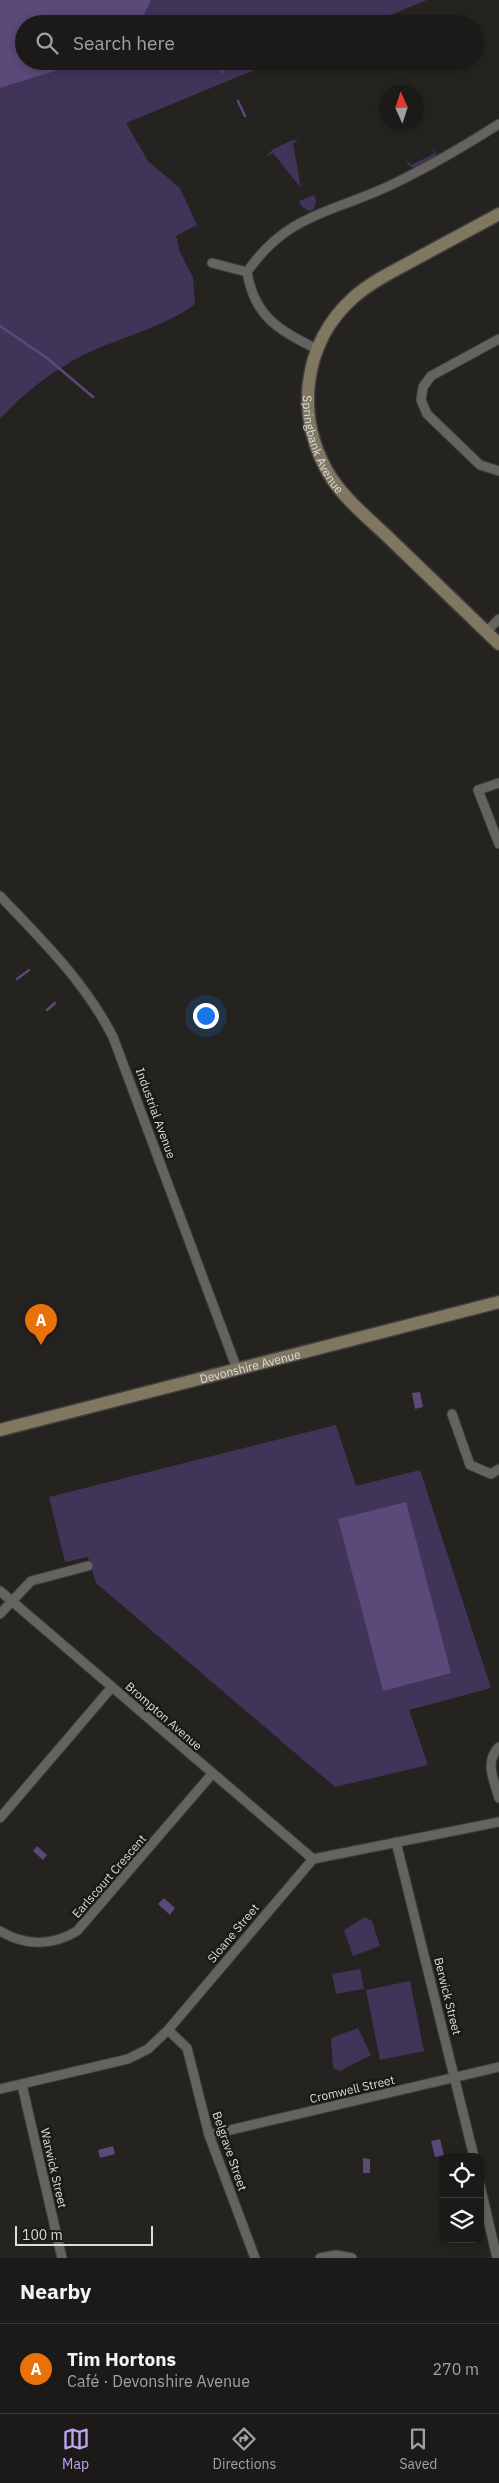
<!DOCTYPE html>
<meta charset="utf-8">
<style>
:root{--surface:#1b1a18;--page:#242321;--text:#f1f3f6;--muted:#a0a1a2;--line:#393837;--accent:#c1a8f3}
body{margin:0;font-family:"IBM Plex Sans",sans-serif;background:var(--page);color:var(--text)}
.controls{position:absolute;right:15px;bottom:15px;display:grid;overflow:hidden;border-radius:10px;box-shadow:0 2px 8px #0003}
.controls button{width:45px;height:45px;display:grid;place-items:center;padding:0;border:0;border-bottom:1px solid var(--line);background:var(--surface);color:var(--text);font:25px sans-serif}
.compass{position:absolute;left:379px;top:85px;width:45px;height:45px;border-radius:50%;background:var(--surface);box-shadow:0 2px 8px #0003;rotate:357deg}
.scale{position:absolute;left:15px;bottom:12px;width:138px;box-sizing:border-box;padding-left:5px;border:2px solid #dddcda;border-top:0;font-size:14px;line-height:18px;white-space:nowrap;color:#dddcda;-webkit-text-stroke:4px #1a1a17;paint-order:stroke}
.you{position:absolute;left:205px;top:1015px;width:18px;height:18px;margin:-12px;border:4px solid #fff;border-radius:50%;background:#1a73e8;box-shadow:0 0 0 8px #1a73e833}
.badge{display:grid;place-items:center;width:32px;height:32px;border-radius:50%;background:var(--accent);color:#fff;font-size:16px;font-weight:700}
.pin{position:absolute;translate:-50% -41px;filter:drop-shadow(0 1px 2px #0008)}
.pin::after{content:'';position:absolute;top:26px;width:18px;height:15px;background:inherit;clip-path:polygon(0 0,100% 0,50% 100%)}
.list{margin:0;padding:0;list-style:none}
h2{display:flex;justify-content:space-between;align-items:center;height:65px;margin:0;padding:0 20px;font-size:21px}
h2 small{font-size:16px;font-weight:400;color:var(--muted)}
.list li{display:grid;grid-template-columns:32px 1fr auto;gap:15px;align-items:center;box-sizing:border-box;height:90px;padding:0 20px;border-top:1px solid var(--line)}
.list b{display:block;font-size:19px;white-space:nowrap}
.list p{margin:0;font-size:16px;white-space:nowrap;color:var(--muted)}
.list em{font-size:16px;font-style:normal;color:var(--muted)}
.icon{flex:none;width:28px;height:28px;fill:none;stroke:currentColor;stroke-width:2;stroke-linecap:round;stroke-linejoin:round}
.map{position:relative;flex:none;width:499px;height:2258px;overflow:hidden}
.search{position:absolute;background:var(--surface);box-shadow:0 2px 8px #0003;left:15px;right:15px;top:15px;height:55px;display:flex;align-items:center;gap:12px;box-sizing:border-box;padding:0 18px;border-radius:28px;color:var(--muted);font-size:19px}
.sheet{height:155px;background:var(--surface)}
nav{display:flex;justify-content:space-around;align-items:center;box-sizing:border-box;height:70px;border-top:1px solid var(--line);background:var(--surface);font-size:14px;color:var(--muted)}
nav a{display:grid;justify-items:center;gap:2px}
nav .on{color:var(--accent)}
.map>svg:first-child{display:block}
.green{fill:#413459}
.water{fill:#5a4979}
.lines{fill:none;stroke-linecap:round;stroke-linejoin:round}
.stream{stroke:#5a4979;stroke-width:2.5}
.street-casing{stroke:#3f3e3c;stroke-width:11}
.secondary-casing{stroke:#3f3e3c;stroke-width:15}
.street{stroke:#656360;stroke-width:9}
.secondary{stroke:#7f7760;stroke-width:12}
.labels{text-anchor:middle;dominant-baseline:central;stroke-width:5;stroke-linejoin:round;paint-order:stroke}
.street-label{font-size:12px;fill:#dddcda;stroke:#1a1a17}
</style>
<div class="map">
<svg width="499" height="2258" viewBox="0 0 499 2258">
<rect width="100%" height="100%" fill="#242320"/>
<g class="green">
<polygon points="151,0 427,0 369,24 140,24"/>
<path d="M72,61h204l-150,62 22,38 32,27 17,37 -21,11 4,16 13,26 2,26c-36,27 -82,34 -121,56 -28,16 -52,35 -74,59v-331l64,-20z"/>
<polygon points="293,140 299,141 293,143 301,188 273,153 266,157 273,149"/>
<path d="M432,147l4,7 -2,5 -18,9c-4,0 -9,-3 -9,-8l4,5 23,-11z"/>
<polygon points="314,195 316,200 314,209 310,211 302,207 299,201"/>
<polygon points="336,1425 356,1486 420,1470 491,1688 409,1710 428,1765 335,1787 96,1583 88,1557 65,1562 49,1497"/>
<polygon points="365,1917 372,1921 380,1946 353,1956 344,1930"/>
<polygon points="360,1969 364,1989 336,1994 332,1974"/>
<polygon points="410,1981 424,2051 380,2060 366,1990"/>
<polygon points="358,2028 371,2055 340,2071 333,2068 331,2038"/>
</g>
<g class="water">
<polygon points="0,0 151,0 140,24 24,24 24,61 72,61 65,68 0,88"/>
<polygon points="420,1392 423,1407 415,1409 412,1393"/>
<polygon points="406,1502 451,1673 383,1691 338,1519"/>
<polygon points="37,1846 47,1855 43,1860 33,1851"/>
<polygon points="164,1898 175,1908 170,1915 158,1904"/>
<polygon points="440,2139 444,2155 435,2157 431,2141"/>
<polygon points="113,2146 115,2154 100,2158 98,2150"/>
<polygon points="363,2158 370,2159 370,2173 363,2173"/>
</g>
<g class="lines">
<g class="stream">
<polyline points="221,69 223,72"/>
<polyline points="238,101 245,116"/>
<polyline points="0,326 47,358 93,397"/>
<polyline points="17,979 29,970"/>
<polyline points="47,1010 55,1003"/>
</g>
<defs>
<g id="street">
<path d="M212,263l35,9c7,44 32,59 70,77"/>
<path d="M247,272c40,-58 84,-59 142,-86 38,-18 74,-39 110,-62"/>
<polyline points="499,339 431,376 423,387 421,400 427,414 480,465 499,471"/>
<polyline points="486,632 499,619"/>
<polyline points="499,783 478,790 499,844"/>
<path d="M0,896c42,44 85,86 113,141l124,332"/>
<polyline points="452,1414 470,1465 491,1474 499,1469"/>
<polyline points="0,1591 313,1859"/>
<polyline points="0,1614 31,1581 88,1566"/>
<path d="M499,1747c-15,15 -5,33 0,51"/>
<polyline points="0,1818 112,1687"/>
<polyline points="396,1842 474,2157"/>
<path d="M0,1931c25,15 52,15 77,0l135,-157"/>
<polyline points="168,2030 187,2048 209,2135 255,2258"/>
<polyline points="22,2085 62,2258"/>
<polyline points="0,2089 128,2059 148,2049 168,2030 313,1859 499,1822"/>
<polyline points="209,2135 499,2067"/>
<polyline points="480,2185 497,2258"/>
<polyline points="320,2258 336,2255 352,2258"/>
</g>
<g id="secondary">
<path id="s1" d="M499,214c-29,16 -58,31 -87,47 -20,11 -41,21 -58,36 -53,47 -60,123 -22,182 15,22 36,39 55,57 37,36 75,72 112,108"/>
<path id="s2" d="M0,1430l499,-128"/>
</g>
</defs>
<use href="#street" class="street-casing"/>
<use href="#secondary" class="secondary-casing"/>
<use href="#street" class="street"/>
<use href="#secondary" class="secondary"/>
</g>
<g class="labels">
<g class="street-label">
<text stroke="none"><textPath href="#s1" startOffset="331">Springbank Avenue</textPath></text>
<text transform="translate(156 1113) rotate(70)">Industrial Avenue</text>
<text stroke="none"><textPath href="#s2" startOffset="258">Devonshire Avenue</textPath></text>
<text transform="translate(164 1716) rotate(41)">Brompton Avenue</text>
<text transform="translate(109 1876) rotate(-49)">Earlscourt Crescent</text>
<text transform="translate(233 1933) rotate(-50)">Sloane Street</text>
<text transform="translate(448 1996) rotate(76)">Berwick Street</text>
<text transform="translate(352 2089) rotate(-13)">Cromwell Street</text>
<text transform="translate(230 2151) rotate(71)">Belgrave Street</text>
<text transform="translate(54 2168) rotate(77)">Warwick Street</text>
</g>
</g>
</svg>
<div class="controls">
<button><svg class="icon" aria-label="locate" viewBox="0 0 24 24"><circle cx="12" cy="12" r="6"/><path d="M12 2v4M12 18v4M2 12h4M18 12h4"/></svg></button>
<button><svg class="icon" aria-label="layers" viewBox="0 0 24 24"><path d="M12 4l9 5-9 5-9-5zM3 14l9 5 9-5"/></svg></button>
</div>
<svg class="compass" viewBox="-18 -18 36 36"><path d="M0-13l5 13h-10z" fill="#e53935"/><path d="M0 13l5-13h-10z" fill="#a0a1a2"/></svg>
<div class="scale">100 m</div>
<div class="you"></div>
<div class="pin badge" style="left:41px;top:1345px;background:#e8710a">A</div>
<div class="search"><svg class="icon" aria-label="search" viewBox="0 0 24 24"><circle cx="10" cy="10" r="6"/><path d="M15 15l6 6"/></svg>Search here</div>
</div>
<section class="sheet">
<h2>Nearby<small></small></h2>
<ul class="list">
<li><span class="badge" style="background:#e8710a">A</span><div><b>Tim Hortons</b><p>Café · Devonshire Avenue</p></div><em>270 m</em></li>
</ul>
</section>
<nav>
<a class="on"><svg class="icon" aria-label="map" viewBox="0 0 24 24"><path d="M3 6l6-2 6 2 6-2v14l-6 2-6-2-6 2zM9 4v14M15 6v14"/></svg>Map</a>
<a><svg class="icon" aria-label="directions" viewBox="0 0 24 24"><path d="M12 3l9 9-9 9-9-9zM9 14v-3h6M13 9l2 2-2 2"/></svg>Directions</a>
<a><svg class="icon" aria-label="saved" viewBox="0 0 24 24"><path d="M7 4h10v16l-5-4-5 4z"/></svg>Saved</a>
</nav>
